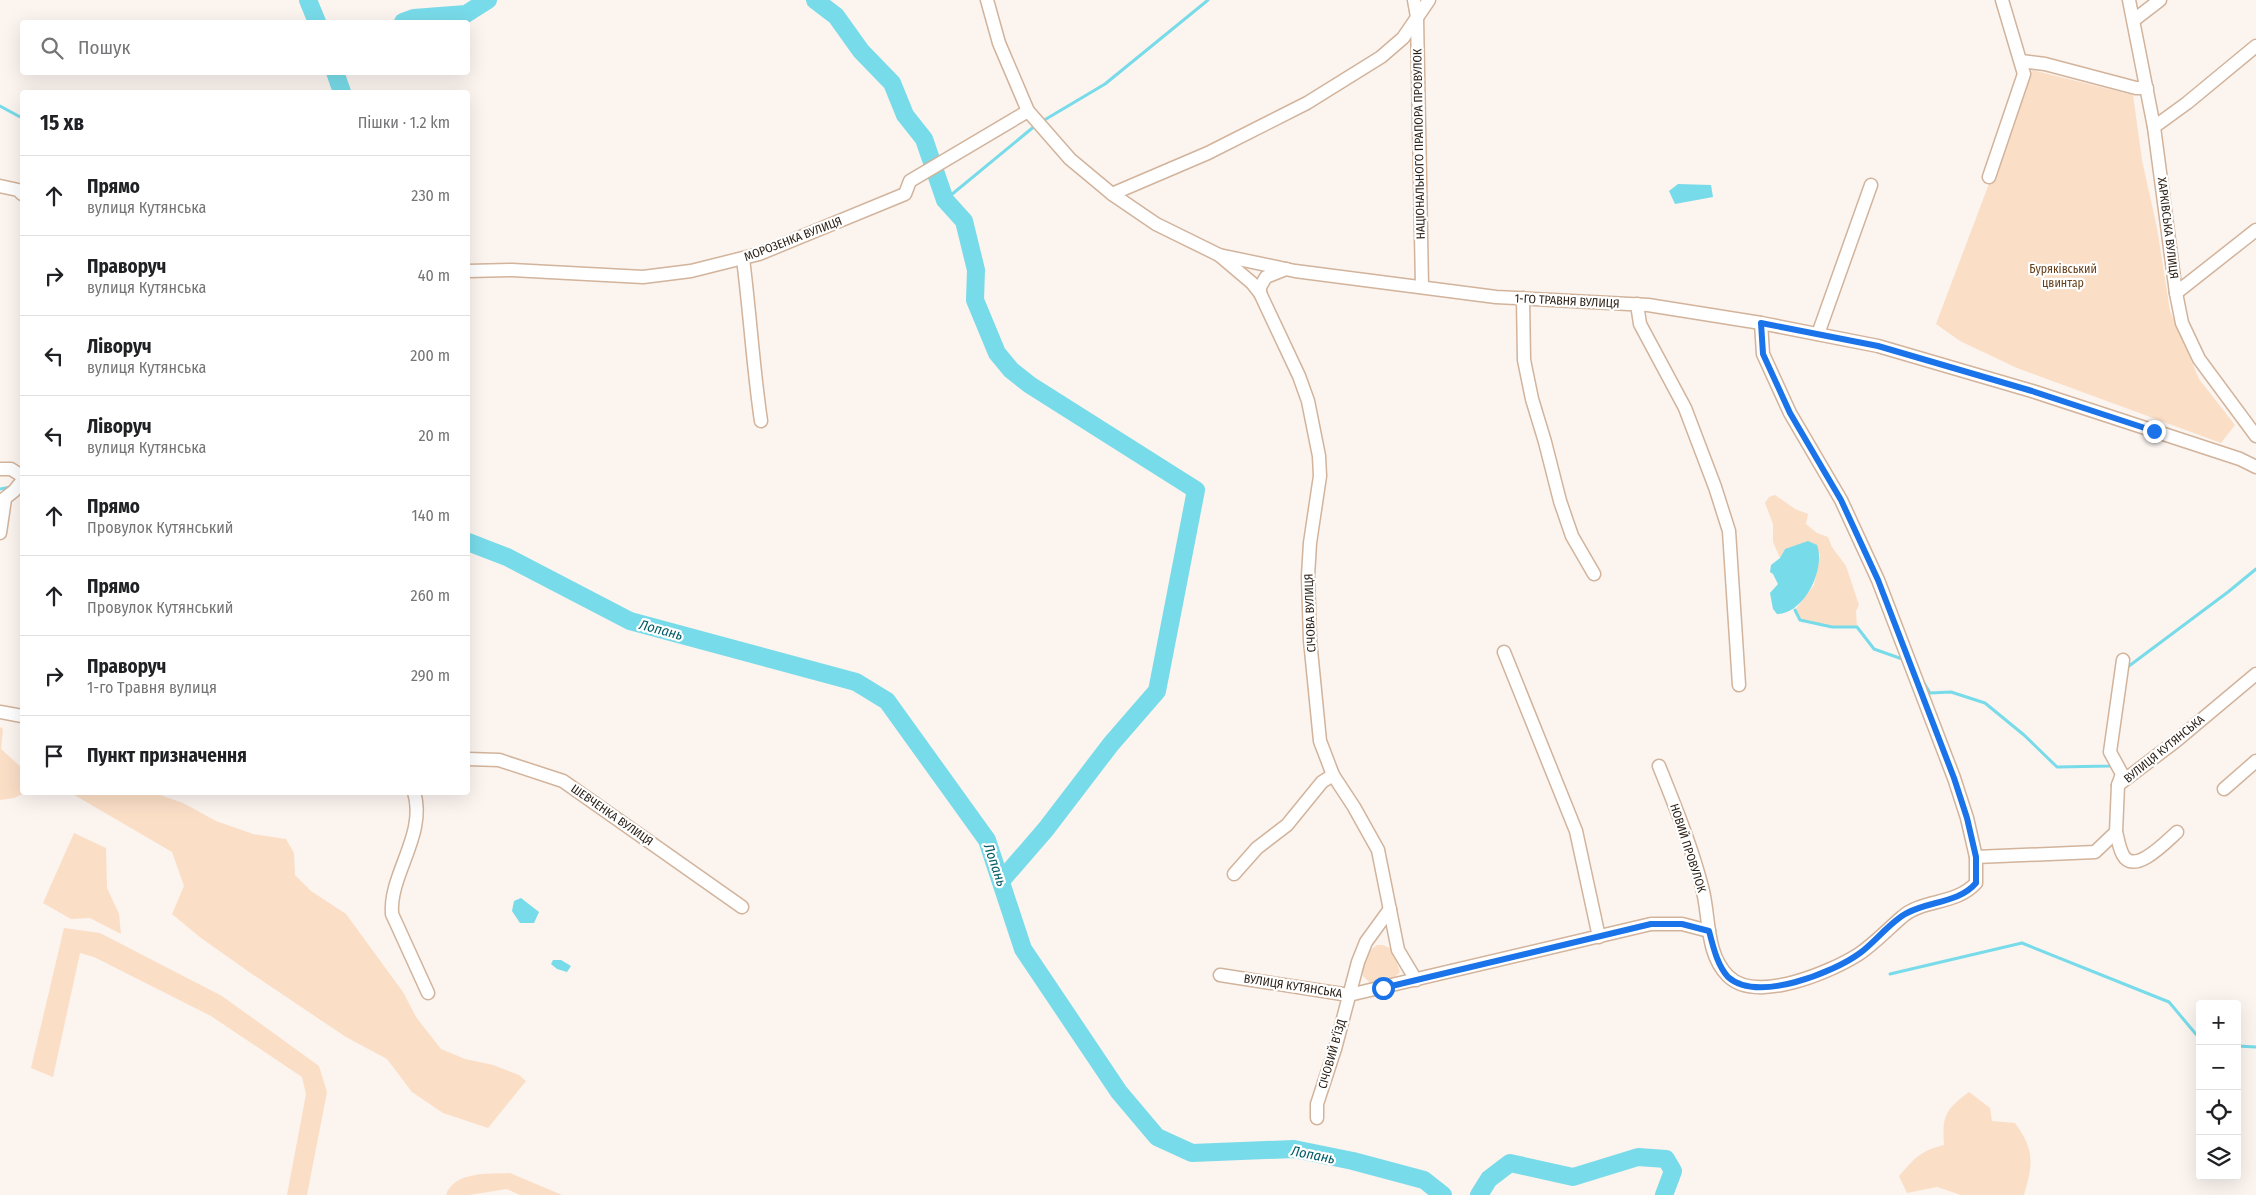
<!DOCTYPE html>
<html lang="uk">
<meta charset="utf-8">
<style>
:root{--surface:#fff;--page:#f2f2f2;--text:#202124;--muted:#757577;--line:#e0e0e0}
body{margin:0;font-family:"Fira Sans Condensed",sans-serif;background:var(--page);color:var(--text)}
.controls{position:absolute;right:15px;bottom:15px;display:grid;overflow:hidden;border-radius:5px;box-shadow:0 5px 20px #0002}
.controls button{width:45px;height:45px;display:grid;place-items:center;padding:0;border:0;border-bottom:1px solid var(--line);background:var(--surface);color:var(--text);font:25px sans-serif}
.stop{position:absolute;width:15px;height:15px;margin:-11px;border:4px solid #1a73e8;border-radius:50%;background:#fff}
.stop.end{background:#1a73e8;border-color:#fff;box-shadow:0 1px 5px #0008}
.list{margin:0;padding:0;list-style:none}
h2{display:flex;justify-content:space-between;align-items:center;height:65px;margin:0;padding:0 20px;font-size:21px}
h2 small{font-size:16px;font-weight:400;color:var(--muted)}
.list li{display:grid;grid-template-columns:32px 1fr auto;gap:15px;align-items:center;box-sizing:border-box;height:80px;padding:0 20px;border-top:1px solid var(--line)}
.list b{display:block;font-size:19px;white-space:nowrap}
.list p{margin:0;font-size:16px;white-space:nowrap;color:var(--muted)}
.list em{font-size:16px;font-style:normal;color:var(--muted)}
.icon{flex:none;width:28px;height:28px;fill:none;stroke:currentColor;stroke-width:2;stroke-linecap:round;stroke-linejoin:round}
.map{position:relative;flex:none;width:2256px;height:1195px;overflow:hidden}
.search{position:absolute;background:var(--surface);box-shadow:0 5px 20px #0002;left:20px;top:20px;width:450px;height:55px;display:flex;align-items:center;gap:12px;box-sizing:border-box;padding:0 18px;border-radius:5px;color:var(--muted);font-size:19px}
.panel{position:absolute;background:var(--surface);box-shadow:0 5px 20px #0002;left:20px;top:90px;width:450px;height:705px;border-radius:5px}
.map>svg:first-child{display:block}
.green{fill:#fbdec6}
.water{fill:#78dbe9}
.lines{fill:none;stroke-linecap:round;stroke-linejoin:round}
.stream{stroke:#78dbe9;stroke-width:3}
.river{stroke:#78dbe9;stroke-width:18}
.minor-casing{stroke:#d2b39b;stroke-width:15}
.minor{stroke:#fff;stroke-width:12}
.route{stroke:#1a73e8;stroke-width:6}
.labels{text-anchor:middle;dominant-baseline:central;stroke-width:4.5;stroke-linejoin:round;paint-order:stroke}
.street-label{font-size:12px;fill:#281d13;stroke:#fff}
.park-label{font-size:12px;fill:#68411c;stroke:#fff}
.water-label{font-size:14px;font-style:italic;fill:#005c66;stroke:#fff}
</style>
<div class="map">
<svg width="2256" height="1195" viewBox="0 0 2256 1195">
<rect width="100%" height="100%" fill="#fbf4ef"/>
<g class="green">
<polygon points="2032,70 2133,95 2142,160 2157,228 2170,311 2199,379 2235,425 2221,443 2017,368 1960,341 1936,324"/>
<polygon points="1775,495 1795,509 1808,514 1806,524 1817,533 1828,537 1832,547 1846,566 1859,605 1856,611 1857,627 1832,627 1800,620 1795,610 1814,585 1820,554 1785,549 1780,558 1773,542 1773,524 1765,503 1769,497"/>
<polygon points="0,727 3,729 1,749 22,768 22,792 25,793 14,798 0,800"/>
<polygon points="71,793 154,793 183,803 216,821 253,834 286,839 294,853 295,875 311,891 346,914 403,992 416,1017 441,1049 465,1059 493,1065 519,1075 526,1081 488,1128 443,1113 412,1092 387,1059 346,1037 252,974 201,938 172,914 184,886 172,852"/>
<polygon points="74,833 106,848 107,888 119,914 121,934 90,918 71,919 43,903"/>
<polygon points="64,928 100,933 222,996 319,1066 327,1092 307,1195 287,1195 306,1094 302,1077 211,1016 94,957 80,953 53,1077 31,1068"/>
<path d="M1377,945h6l9,4 8,23 -7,7 -21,6 -9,-9c-1,-13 3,-24 14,-31z"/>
<path d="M1969,1092l21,16 2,13 23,2c20,27 18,41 9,72h-63l-24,-8 -30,6 -8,-17c16,-18 21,-25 45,-31 -2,-29 1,-35 25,-53z"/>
<path d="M510,1173l52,22h-42l-13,-6 -38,6h-23c8,-24 43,-21 64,-22z"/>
</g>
<g class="water">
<polygon points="1678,184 1711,185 1713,197 1675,204 1669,191"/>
<path d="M1808,541l9,4c9,24 -13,69 -40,69l-4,-5 -3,-16 8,-9 -5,-10 -3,-2 1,-7 9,-7 5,-9z"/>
<polygon points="521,898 539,912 534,923 520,923 512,911 514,901"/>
<polygon points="553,960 561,960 571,966 567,972 557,969 551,964"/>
</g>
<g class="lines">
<g class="stream">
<polyline points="0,106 22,118"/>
<polyline points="1041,122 1105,84 1208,0"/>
<polyline points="945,200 1036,125"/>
<polyline points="0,489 11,487"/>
<polyline points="1795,610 1800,620 1832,627 1857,627 1874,649 1905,660"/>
<polyline points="2125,669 2228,592 2256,569"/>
<polyline points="1924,683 1930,693 1951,692 1985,703 2024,735 2057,767 2110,766 2111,764"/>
<polyline points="1890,974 2022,943 2169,1002 2200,1039"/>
<polyline points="2237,1046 2256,1047"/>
</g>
<g class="river">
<polyline points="308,0 317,22"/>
<polyline points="815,0 836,16 861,51 892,83 905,115 924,139 945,200 964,221 976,270 975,300 997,353 1011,370 1030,385 1196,490 1157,691 1111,744 1046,829 1001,881"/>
<polyline points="403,22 414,18 466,14 488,0"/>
<polyline points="335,72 342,92"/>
<polyline points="468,542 507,557 630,621 856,682 887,701 987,840 1023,949 1119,1092 1157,1137 1192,1153 1294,1149 1353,1161 1424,1180 1443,1195"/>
<polyline points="1479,1195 1489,1179 1510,1163 1573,1177 1638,1157 1666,1159 1673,1171 1664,1195"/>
</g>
<defs>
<g id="minor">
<polyline points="987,0 999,43 1028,111 1070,159 1112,194 1156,224 1219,255 1295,271 1496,297 1648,305 1761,323 1878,346 2032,391 2240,459 2256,467"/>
<polyline points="1414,0 1417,17 1422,287"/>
<polyline points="2129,0 2154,127 2176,293 2182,323 2199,359 2256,436"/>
<polyline points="2134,20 2160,0"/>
<polyline points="2021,61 2045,64 2136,88 2147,88"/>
<polyline points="2154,127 2187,103 2256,46"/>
<polyline points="1989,177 2024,74 2002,0"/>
<polyline points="0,186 18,190 22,194"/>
<polyline points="1112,194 1208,153 1307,103 1381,57 1403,38 1429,0"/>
<polyline points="1219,255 1252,283 1260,293 1299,376 1308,401 1319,456 1320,476 1310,543 1308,576 1310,640 1320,741 1333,775 1354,807 1378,850 1398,950 1416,980"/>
<path d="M743,259c7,54 10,108 18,162"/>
<polyline points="468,271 512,270 643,277 691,271 759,254 905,194 910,181 1028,111"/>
<polyline points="1260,293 1260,287 1266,277 1286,269"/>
<polyline points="2176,293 2256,230"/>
<polyline points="1523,298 1524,360 1532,399 1545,442 1560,501 1572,536 1594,574"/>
<polyline points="1637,304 1640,324 1685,408 1715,487 1729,531 1739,685"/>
<polyline points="1818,334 1871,185"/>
<polyline points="0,469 11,469 22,476"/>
<polyline points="0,502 14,491 22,481"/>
<polyline points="0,533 5,499"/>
<polyline points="1504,652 1576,831 1599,937"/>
<polyline points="0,712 22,716"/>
<polyline points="468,759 499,760 563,781 742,907"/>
<path d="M1659,766c16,40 32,79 43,121 8,29 3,66 26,89 28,28 103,-4 131,-22 15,-10 29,-25 43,-37 20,-18 54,-12 74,-34v-26l-9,-39 -13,-40 -76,-198 -37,-80 -51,-87 -27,-59 -2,-31"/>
<polyline points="2118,785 2122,774 2110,752 2123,660"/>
<polyline points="2224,789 2256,761"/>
<path d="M414,792c13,43 -25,82 -22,122l36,79"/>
<path d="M2116,832c2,7 3,16 7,23 11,21 44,-14 54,-23"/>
<polyline points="1976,857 2095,852 2116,832 2118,785 2176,741 2256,674"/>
<polyline points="1234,874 1257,848 1287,825 1322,782 1333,775"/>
<polyline points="1220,975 1349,995 1651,924 1682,924 1709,931"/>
<polyline points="1317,1118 1317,1104 1335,1049 1358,962 1366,942 1390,909"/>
</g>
</defs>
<use href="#minor" class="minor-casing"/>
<use href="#minor" class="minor"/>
</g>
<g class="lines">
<path class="route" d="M1383,988l268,-64h31l27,7c4,15 8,34 19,46 29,26 105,-4 132,-24 15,-11 31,-32 47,-40 22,-12 52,-10 69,-30v-26l-9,-39 -13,-40 -76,-198 -37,-80 -51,-87 -27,-59 -2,-31 117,23 154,45 122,40"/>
</g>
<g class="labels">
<g class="street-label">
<text transform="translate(1419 144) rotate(-91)">НАЦІОНАЛЬНОГО ПРАПОРА ПРОВУЛОК</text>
<text transform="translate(2168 228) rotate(83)">ХАРКІВСЬКА ВУЛИЦЯ</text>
<text transform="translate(793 239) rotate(-21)">МОРОЗЕНКА ВУЛИЦЯ</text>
<text transform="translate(1567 301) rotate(3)">1-ГО ТРАВНЯ ВУЛИЦЯ</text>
<text transform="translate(1310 613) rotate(-92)">СІЧОВА ВУЛИЦЯ</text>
<text transform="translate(2164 749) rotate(-39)">ВУЛИЦЯ КУТЯНСЬКА</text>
<text transform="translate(612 815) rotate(35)">ШЕВЧЕНКА ВУЛИЦЯ</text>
<text transform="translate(1688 848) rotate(72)">НОВИЙ ПРОВУЛОК</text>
<text transform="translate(1293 986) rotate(9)">ВУЛИЦЯ КУТЯНСЬКА</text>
<text transform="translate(1332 1054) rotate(-74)">СІЧОВИЙ В’ЇЗД</text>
</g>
<g class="park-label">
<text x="2063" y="269">Буряківський<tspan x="2063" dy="14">цвинтар</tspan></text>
</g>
<g class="water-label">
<text transform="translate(661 630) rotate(15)">Лопань</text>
<text transform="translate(995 865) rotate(71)">Лопань</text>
<text transform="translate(1313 1155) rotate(11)">Лопань</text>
</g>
</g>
</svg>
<div class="controls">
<button>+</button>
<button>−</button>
<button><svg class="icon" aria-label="locate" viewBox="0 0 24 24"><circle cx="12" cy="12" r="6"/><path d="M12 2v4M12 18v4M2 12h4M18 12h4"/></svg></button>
<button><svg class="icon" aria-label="layers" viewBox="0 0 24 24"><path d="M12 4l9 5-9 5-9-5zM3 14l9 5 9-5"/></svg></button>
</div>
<div class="stop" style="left:1383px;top:988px"></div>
<div class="stop end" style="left:2154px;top:431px"></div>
<div class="search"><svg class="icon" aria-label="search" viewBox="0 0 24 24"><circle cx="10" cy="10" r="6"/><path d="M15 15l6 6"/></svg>Пошук</div>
<section class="panel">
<h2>15 хв<small>Пішки · 1.2 km</small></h2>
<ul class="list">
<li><svg class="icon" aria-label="ahead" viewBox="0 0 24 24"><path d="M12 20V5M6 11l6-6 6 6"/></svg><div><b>Прямо</b><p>вулиця Кутянська</p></div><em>230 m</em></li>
<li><svg class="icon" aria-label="right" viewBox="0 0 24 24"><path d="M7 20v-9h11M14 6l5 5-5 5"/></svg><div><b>Праворуч</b><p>вулиця Кутянська</p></div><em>40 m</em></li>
<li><svg class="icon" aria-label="left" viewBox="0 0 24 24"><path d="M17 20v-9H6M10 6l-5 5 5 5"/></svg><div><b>Ліворуч</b><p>вулиця Кутянська</p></div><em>200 m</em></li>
<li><svg class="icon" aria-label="left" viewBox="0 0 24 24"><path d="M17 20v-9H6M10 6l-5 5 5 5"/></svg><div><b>Ліворуч</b><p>вулиця Кутянська</p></div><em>20 m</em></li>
<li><svg class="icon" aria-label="ahead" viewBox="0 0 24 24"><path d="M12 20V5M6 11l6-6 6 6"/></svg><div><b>Прямо</b><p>Провулок Кутянський</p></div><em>140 m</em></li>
<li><svg class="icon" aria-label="ahead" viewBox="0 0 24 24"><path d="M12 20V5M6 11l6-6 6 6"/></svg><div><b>Прямо</b><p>Провулок Кутянський</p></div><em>260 m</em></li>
<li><svg class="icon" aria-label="right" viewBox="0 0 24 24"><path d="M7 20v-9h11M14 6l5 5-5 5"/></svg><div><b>Праворуч</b><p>1-го Травня вулиця</p></div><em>290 m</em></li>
<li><svg class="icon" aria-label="arrive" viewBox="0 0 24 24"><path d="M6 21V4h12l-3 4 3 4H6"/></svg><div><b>Пункт призначення</b></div></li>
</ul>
</section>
</div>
